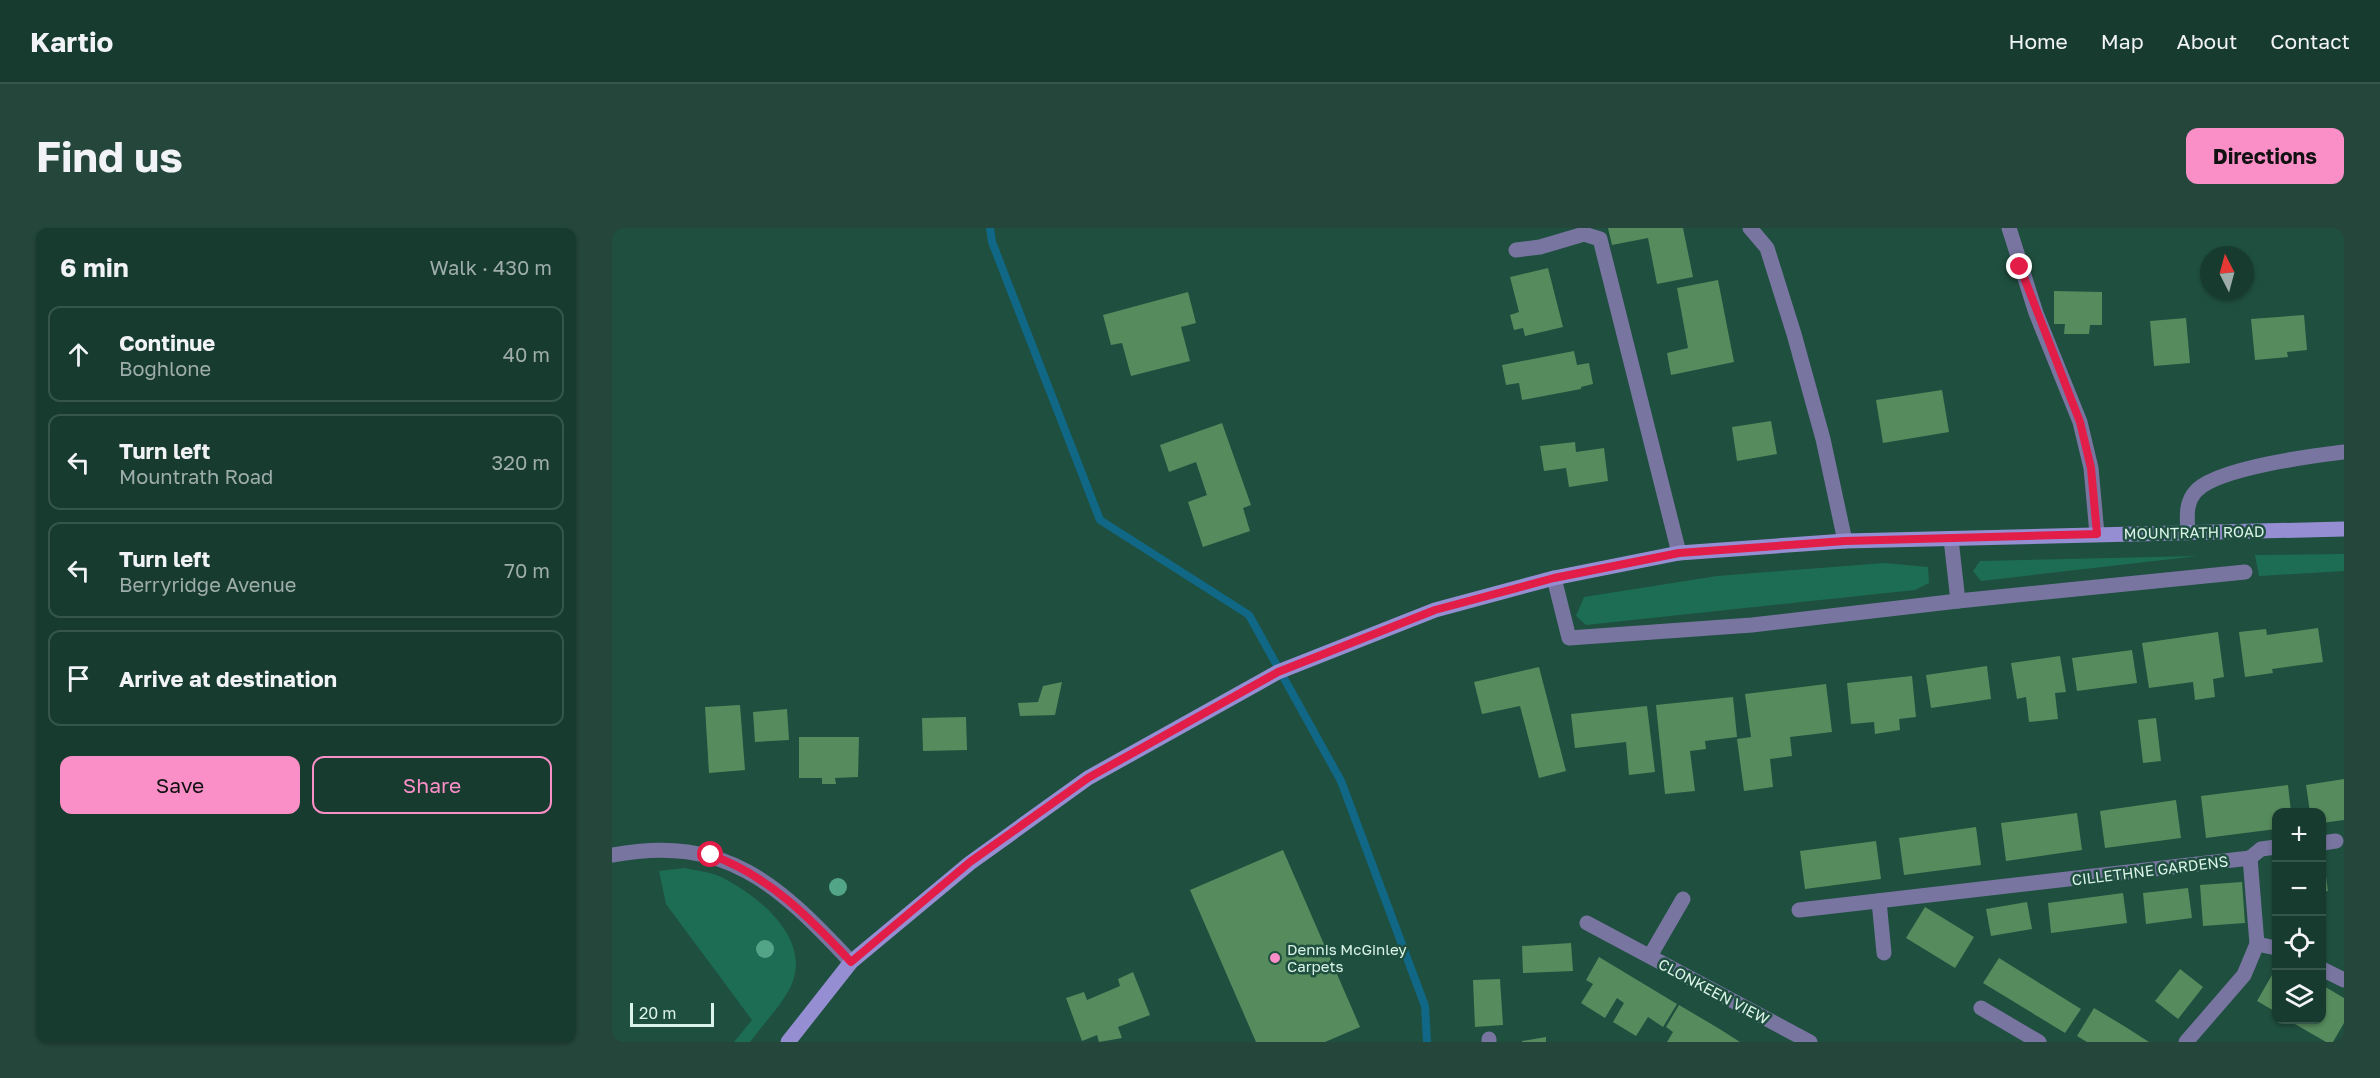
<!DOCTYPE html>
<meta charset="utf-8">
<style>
:root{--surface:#173b2f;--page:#24463b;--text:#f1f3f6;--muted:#9eadaa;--line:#36554b;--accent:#fa8fc8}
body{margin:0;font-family:"Golos Text",sans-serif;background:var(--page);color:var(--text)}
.controls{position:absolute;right:18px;bottom:18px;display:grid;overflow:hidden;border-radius:12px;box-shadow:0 2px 4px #0004}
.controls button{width:54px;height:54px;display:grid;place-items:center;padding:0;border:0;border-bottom:2px solid var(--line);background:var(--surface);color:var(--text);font:30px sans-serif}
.compass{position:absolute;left:1588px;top:18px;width:54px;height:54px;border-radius:50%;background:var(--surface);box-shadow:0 2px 4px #0004;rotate:354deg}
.scale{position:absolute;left:18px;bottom:15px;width:84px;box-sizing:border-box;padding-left:6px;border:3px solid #dbf4e9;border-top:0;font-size:16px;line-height:21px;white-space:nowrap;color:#dbf4e9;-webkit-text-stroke:4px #1f4f3f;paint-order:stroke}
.stop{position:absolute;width:18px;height:18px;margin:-14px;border:4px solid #e11d48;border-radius:50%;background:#fff}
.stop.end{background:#e11d48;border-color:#fff;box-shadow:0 2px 6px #0008}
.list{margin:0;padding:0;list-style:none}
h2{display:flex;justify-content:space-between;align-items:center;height:78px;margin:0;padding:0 24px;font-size:26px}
h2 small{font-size:20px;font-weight:400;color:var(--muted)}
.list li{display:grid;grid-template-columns:39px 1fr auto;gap:18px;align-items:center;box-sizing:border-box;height:96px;margin:0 12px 12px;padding:0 12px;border:2px solid var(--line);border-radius:12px}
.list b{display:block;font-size:22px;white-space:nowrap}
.list p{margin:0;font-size:20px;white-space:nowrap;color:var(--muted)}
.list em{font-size:20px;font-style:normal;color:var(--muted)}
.actions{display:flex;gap:12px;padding:18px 24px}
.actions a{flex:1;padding:14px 0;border:2px solid var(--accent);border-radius:12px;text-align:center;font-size:21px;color:var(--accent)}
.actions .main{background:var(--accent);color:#111}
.icon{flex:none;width:33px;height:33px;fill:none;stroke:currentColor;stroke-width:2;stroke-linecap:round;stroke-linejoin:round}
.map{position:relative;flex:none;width:1732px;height:814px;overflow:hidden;border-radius:12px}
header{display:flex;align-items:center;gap:36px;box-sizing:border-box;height:84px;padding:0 30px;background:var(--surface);border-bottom:2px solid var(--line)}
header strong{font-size:28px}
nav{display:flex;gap:33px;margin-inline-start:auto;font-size:21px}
.intro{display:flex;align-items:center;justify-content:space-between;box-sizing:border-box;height:144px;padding:0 36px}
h1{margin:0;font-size:42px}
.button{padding:15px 27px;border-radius:12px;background:var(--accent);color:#111;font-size:21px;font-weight:700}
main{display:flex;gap:36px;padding:0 36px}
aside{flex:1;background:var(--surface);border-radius:12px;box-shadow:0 2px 4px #0004}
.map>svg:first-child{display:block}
.green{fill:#1c6d54}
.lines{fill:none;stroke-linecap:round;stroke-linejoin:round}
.stream{stroke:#106886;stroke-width:8}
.building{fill:#568b5d}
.minor{stroke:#7875a1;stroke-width:15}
.tertiary{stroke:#7875a1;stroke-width:15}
.secondary{stroke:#958ed3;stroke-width:15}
.tree{fill:#52a587}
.route{stroke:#e11d48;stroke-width:8}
.poi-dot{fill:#fa8fc8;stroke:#1f4f3f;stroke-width:2}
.labels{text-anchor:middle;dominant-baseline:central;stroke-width:5;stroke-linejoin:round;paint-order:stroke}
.street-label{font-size:15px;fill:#dbf4e9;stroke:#1f4f3f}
.poi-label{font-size:15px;fill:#dbf4e9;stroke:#1f4f3f;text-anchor:start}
</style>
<header>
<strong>Kartio</strong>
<nav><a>Home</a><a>Map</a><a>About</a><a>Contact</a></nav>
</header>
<div class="intro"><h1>Find us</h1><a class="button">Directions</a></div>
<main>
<aside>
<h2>6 min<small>Walk · 430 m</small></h2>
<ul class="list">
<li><svg class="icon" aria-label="ahead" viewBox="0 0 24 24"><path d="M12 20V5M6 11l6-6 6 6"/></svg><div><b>Continue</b><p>Boghlone</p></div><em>40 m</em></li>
<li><svg class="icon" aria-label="left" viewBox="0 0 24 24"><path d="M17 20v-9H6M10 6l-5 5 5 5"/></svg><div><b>Turn left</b><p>Mountrath Road</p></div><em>320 m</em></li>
<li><svg class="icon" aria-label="left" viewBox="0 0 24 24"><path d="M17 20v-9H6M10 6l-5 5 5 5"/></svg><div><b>Turn left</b><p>Berryridge Avenue</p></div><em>70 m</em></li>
<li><svg class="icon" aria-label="arrive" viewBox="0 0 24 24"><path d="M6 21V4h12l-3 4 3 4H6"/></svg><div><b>Arrive at destination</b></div></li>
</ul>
<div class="actions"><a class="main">Save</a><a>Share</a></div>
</aside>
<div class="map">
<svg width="1732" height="814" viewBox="0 0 1732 814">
<rect width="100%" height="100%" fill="#1f4f3f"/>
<g class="green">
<polygon points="1732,326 1732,343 1647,348 1643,327"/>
<polygon points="1586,328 1369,353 1361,343 1368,333"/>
<polygon points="1272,335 1316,339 1317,355 1303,362 974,397 964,388 972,369 1105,348"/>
<path d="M73,640c12,3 29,4 40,11 36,19 87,61 66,107 -9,19 -28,38 -41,56h-16l18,-22 -86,-116 -7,-33z"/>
</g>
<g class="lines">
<polyline class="stream" points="378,0 380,14 488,292 637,387 729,553 813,778 815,814"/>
</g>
<g class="building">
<polygon points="996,0 1071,0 1081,49 1045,56 1036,10 1000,17"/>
<polygon points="936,40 951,99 913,108 911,100 902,102 898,87 907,84 898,49"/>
<polygon points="1106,52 1122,134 1059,147 1055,125 1076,120 1065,60"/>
<polygon points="1442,63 1490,64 1490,97 1478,97 1477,106 1452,106 1453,96 1442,96"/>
<polygon points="576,64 584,95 569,99 578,133 519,148 510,115 499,117 491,87"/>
<polygon points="1692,87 1695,122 1675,124 1676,129 1643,132 1639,91"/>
<polygon points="1574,90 1578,135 1542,138 1538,93"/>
<polygon points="962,123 965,137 977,135 981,156 969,159 969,161 910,172 907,155 894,157 890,137"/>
<polygon points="1330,162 1337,204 1271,215 1264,172"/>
<polygon points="1159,193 1165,226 1125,233 1120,199"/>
<polygon points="610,195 639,277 631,280 638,303 591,319 576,274 595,267 584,234 557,244 548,217"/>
<polygon points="963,214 964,224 992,220 996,253 957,259 954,240 932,243 928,218"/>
<polygon points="1706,400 1711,434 1660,441 1661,445 1633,449 1627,404 1654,401 1655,407"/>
<polygon points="1606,404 1612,449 1601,451 1603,469 1583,472 1581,454 1537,460 1530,415"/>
<polygon points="1520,422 1525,455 1465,463 1460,430"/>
<polygon points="1448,428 1454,464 1443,465 1446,491 1417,494 1414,469 1405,471 1399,435"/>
<polygon points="1375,438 1379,471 1319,480 1314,447"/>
<polygon points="927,439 954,543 927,550 908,478 870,486 862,454"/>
<polygon points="1300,448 1304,489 1287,491 1288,502 1263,506 1262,494 1239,496 1235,455"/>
<polygon points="450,454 443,487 408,488 406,475 426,474 431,458"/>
<polygon points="1214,456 1220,504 1178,509 1180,528 1158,531 1161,559 1132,563 1125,511 1139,509 1133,466"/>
<polygon points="1121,469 1125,509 1093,513 1094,521 1078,523 1083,563 1053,566 1044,477"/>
<polygon points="128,477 133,542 97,545 93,479"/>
<polygon points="1035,478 1043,544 1017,547 1014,514 963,520 959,486"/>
<polygon points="175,481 177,512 143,514 141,484"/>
<polygon points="354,489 355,522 311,523 310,490"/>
<polygon points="1544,490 1549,533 1531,535 1526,492"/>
<polygon points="187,509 247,509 246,549 223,550 224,556 210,556 210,550 187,550"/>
<polygon points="1732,551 1732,592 1710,595 1710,584 1698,584 1694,557"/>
<polygon points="1676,557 1679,584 1664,584 1664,601 1594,610 1589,568"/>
<polygon points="1564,572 1569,610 1493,620 1488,583"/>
<polygon points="1465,585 1470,622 1394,633 1389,595"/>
<polygon points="1364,599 1369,637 1292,647 1287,610"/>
<polygon points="1264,613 1269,651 1193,661 1188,623"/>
<polygon points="671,622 748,799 713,814 644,814 578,662"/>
<polygon points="1710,641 1713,641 1716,663 1710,664"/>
<polygon points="1630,654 1633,695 1591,698 1588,657"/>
<polygon points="1576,660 1580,690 1534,696 1531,665"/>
<polygon points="1511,665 1515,695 1439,705 1436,675"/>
<polygon points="1415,674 1420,701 1379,708 1374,681"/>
<polygon points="1313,679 1362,709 1343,740 1294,710"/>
<polygon points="959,715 961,743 911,745 910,718"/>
<polygon points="987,729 1065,776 1051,799 1036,789 1024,808 1001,794 1012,775 1005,770 993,790 969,775 981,756 974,752"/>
<polygon points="1387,730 1469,781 1453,805 1371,755"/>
<polygon points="1664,740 1664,784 1645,773"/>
<polygon points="1568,741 1591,759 1566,791 1543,773"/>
<polygon points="521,744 538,787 506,799 510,810 487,814 485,807 470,813 454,770 472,764 475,772 508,758 506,751"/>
<polygon points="888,751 891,797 863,799 861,752"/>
<polygon points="1710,757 1732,770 1732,795 1721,814 1714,814 1676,792 1710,792"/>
<polygon points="1067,777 1106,800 1128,814 1055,814 1061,804 1054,799"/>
<polygon points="1482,780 1512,798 1537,814 1475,814 1465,808"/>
<polygon points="934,809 934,814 910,814 910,813"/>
</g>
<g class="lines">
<g class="minor">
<polyline points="1138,0 1155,20 1182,106 1211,211 1233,313"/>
<polyline points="1397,0 1424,85 1468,194 1479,240 1485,306"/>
<polyline points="904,22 928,19 972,6 988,11 1067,325"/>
<path d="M1576,305c-1,-16 -3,-31 9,-43 23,-22 114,-34 147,-38"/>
<polyline points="1339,311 1346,373"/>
<polyline points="942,350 957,410 1140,397 1346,373 1633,344"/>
<polyline points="1710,615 1724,613"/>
<polyline points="1638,630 1649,621 1664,619"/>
<polyline points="1267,673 1272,725"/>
<polyline points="1187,682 1638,630 1645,716 1632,747 1574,814"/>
<polyline points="975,695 1198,814"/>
<polyline points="1645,716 1664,720"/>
<polyline points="1038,728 1071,671"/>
<polyline points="1710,741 1732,752"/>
<polyline points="1369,780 1427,814"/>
<polyline points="877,811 877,814"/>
</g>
<path class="tertiary" d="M0,627c114,-21 166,29 239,107"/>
<polyline class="secondary" points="176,814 239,734 358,635 476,550 666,444 823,382 942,350 1067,325 1233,313 1732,301"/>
</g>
<g class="tree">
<circle cx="226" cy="659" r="9"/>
<circle cx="153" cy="721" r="9"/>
</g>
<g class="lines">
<path class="route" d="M99,627c57,20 100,64 140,107l119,-100 118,-84 190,-106 157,-62 119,-32 125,-25 166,-12 252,-7 -6,-66 -11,-46 -60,-155"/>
</g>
<circle class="poi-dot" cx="663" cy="730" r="6"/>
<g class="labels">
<g class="street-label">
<text transform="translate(1582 304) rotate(-1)">MOUNTRATH ROAD</text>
<text transform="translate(1538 642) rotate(-7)">CILLETHNE GARDENS</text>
<text transform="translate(1102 763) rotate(28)">CLONKEEN VIEW</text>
</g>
<g class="poi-label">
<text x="675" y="721">Dennis McGinley<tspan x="675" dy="17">Carpets</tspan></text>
</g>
</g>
</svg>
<div class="controls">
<button>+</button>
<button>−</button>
<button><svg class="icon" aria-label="locate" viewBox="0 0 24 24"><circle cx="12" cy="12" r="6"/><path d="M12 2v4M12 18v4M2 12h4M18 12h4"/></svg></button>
<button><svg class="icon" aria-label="layers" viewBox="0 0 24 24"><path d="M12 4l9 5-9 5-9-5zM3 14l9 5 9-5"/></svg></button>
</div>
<svg class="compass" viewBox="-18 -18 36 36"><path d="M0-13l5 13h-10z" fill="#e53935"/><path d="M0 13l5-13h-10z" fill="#9eadaa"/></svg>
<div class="scale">20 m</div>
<div class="stop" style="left:99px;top:627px"></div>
<div class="stop end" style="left:1408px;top:39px"></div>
</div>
</main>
